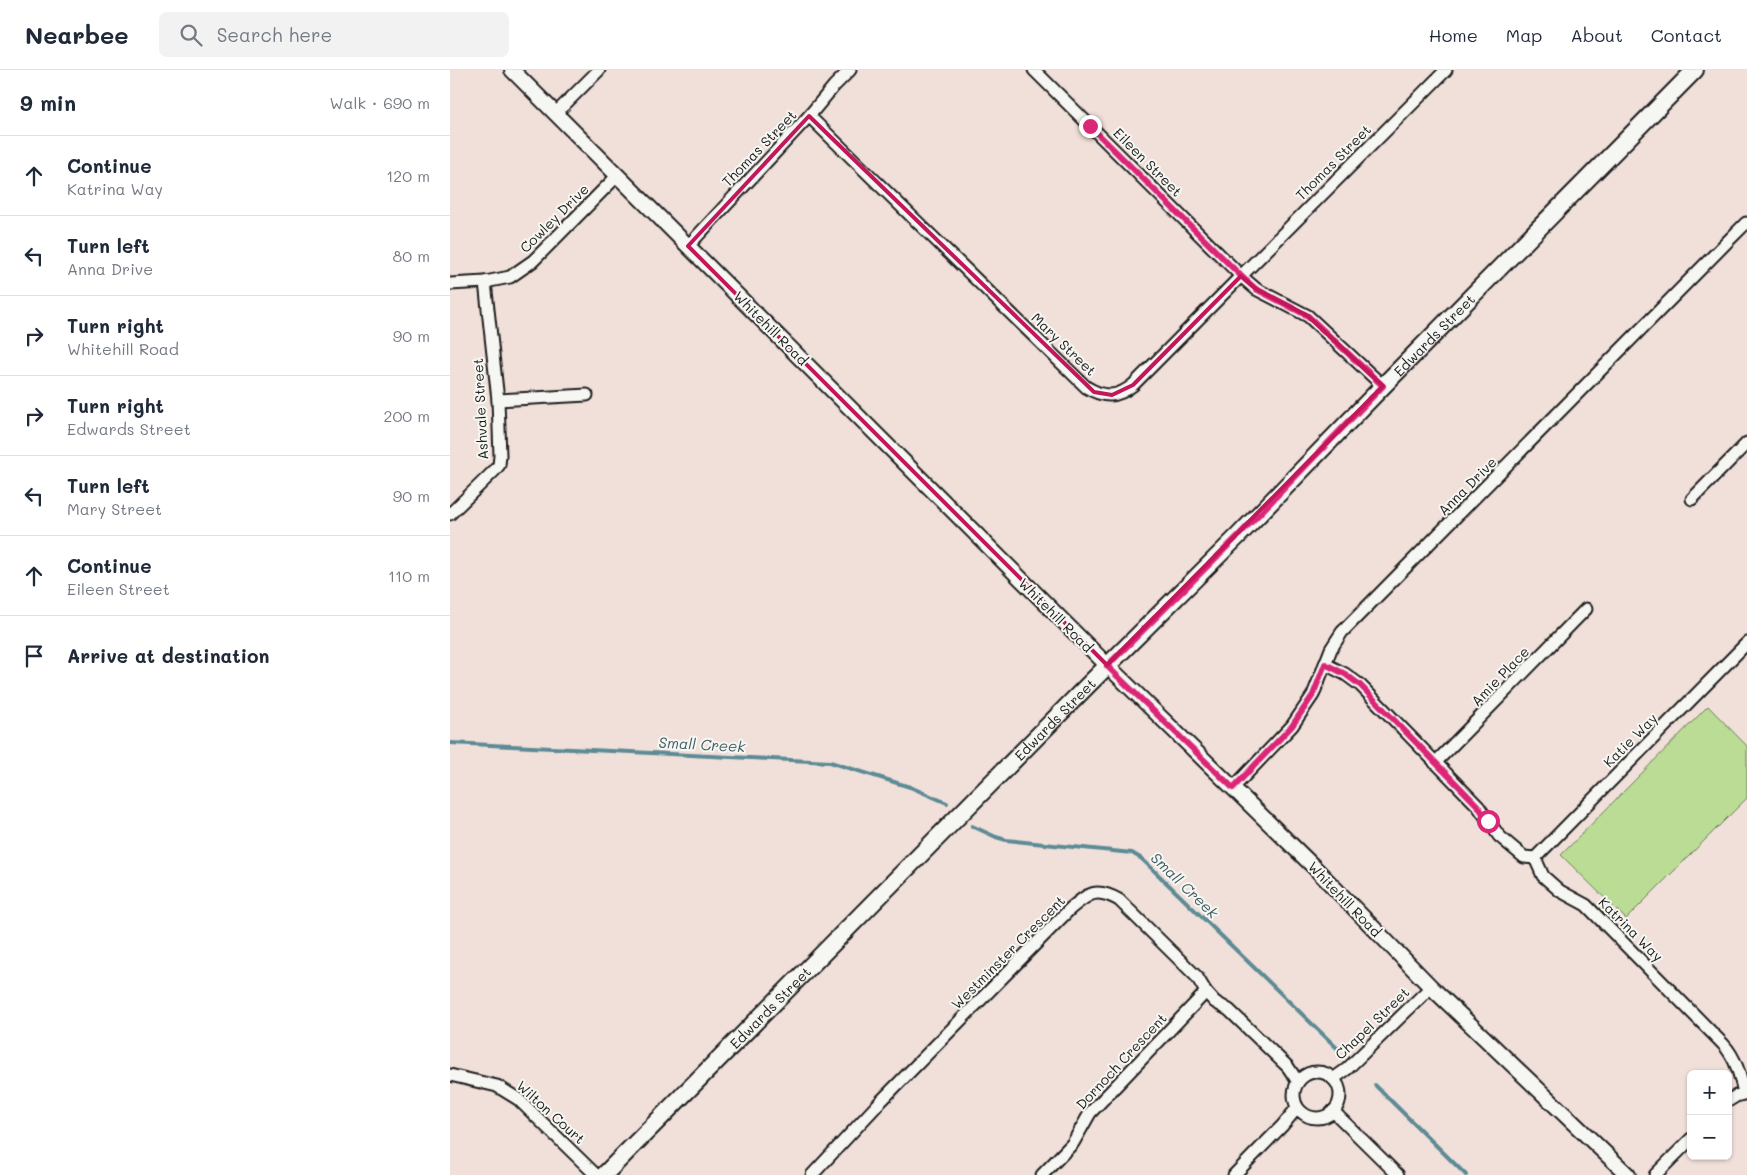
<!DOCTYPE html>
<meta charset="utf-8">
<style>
:root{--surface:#fff;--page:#f2f2f3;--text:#1f2937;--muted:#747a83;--line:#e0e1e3}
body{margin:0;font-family:Mali,sans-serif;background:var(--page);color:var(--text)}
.controls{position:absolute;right:15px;bottom:15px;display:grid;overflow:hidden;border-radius:8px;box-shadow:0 1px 4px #0004}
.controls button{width:45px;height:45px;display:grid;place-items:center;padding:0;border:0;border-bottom:1px solid var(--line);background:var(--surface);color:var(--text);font:25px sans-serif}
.stop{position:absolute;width:15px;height:15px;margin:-11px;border:4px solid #db2777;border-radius:50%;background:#fff}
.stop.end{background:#db2777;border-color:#fff;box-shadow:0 1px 5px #0008}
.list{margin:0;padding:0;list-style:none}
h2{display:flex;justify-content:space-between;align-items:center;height:65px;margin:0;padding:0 20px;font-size:21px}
h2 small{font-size:16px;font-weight:400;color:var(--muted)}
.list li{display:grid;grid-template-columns:32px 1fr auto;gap:15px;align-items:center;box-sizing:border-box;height:80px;padding:0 20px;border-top:1px solid var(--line)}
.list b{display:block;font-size:19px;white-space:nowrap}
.list p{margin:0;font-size:16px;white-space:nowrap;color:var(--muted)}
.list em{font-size:16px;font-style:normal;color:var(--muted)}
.icon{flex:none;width:28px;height:28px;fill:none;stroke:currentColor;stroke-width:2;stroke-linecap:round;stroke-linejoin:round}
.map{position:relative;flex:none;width:1297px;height:1105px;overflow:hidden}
header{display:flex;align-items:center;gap:30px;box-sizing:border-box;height:70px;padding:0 25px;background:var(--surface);border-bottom:1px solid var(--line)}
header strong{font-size:24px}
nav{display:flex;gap:28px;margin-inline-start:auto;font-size:18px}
.search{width:350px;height:45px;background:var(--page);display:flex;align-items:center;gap:12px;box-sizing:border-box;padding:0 18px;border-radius:8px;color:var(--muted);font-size:19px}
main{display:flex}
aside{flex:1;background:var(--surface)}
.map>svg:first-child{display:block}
.green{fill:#badc95;stroke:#6b7c58}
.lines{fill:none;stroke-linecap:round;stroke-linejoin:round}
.stream{stroke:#5c8a95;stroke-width:4}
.minor-casing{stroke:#1c1c1c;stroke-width:15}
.tertiary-casing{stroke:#1c1c1c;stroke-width:18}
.secondary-casing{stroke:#1c1c1c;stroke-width:20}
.minor{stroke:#f6f6f2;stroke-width:11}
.tertiary{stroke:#f6f6f2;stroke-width:14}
.secondary{stroke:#f6f6f2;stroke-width:16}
.route{stroke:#db2777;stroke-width:6}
.marked{fill:none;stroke:#c2185b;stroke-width:4;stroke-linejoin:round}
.labels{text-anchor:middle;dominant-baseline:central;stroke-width:4;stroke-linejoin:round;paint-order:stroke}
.street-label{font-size:14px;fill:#1c1c1c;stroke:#f6f6f2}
.water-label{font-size:15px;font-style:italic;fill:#415c62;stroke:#f6f6f2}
</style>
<header>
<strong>Nearbee</strong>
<div class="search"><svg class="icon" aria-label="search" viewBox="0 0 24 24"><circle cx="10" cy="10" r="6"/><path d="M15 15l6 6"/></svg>Search here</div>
<nav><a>Home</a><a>Map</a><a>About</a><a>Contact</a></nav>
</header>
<main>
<aside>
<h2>9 min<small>Walk · 690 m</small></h2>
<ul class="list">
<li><svg class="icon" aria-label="ahead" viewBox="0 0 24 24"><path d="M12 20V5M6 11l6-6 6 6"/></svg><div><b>Continue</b><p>Katrina Way</p></div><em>120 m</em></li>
<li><svg class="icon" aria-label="left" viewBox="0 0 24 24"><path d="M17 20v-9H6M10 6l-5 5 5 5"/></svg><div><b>Turn left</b><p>Anna Drive</p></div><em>80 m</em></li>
<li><svg class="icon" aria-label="right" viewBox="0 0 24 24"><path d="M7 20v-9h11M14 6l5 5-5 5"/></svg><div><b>Turn right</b><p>Whitehill Road</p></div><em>90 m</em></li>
<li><svg class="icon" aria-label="right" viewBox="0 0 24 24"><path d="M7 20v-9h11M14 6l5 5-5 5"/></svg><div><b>Turn right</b><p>Edwards Street</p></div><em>200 m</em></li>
<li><svg class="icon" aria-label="left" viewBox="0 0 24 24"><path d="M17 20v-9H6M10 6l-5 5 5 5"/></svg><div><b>Turn left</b><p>Mary Street</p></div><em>90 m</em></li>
<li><svg class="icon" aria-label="ahead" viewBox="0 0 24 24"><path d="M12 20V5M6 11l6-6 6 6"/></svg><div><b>Continue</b><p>Eileen Street</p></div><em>110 m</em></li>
<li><svg class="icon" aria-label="arrive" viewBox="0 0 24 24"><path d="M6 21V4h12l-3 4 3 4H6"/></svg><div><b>Arrive at destination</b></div></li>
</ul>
</aside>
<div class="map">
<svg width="1297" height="1105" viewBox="0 0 1297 1105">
<rect width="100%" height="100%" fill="#f1e0da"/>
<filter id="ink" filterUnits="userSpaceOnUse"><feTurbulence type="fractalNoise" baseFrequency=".02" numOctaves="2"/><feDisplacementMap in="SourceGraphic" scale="10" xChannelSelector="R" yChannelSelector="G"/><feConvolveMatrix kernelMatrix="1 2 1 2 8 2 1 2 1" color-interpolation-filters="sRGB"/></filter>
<g filter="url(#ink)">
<polygon class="green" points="1258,636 1297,676 1297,728 1176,849 1111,785"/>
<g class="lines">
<g class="stream">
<polyline points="0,673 380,692 460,717 497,733"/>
<polyline points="522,756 546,767 556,770 682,783 692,789 888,979"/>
<polyline points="925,1015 1016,1105"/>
</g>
<defs>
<g id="minor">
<polyline points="584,0 791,206 996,0"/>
<polyline points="106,43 149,0"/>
<path d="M359,46l277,271c18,11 31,11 47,-2l108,-109 15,13 52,27 75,70"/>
<polyline points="238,176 359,46 384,16 400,0"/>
<polyline points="0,214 35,212 60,207 83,191 167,106"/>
<polyline points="48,330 137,325"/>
<polyline points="1242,429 1297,373"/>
<polyline points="0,444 44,401 49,395 50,386 48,330 35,212"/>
<path d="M875,594l20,10 15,11 118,121 21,30 25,21 11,1 8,18 17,15 26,14 137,139c13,14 17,31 21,49"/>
<polyline points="985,693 1136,539"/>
<polyline points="783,718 842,656 863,625 881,579 892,562 1280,169 1296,153 1297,154"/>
<polyline points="1085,788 1297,573"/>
<circle cx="867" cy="1025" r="23"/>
<polyline points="0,1005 47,1016 68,1029 146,1105"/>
<polyline points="883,1009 897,999 981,917"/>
<polyline points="1278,1031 1286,1026 1297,1023"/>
<polyline points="883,1041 948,1105"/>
<path d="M362,1105l69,-74 189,-192c19,-16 26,-22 49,-9l78,77 9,15 9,10 14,8 59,57 10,15"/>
<polyline points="592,1105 623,1073 640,1043 756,922"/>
<polyline points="784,1105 832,1056 847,1038"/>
<polyline points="1205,1105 1241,1069"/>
</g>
<polyline id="tertiary" points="62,0 657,595 863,796 981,917 1178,1105"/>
<g id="secondary">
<path id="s1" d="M154,1105l483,-489 150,-149 146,-151 312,-316"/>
</g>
</defs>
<use href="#minor" class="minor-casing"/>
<use href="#tertiary" class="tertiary-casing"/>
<use href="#secondary" class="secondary-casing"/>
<use href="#minor" class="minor"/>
<use href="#tertiary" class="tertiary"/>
<use href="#secondary" class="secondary"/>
</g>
</g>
<g class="lines" filter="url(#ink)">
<polyline class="route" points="640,56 791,206 806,219 858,246 933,316 787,467 657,596 783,718 842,656 863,625 875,594 895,604 910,615 1028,736 1038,751"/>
</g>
<path class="marked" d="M359,46l285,276 18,3 21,-10 108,-109 15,13 52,27 75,70 -276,279 -419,-419z"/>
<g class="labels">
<g class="street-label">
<text transform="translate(309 78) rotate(-46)">Thomas Street</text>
<text transform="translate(698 92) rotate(45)">Eileen Street</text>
<text transform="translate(883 92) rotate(-45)">Thomas Street</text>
<text transform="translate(104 148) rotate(-45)">Cowley Drive</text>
<text transform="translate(321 258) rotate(45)">Whitehill Road</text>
<text stroke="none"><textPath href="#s1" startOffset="1181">Edwards Street</textPath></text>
<text transform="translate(614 274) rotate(44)">Mary Street</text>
<text transform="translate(30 339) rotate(-93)">Ashvale Street</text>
<text transform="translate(1017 416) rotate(-45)">Anna Drive</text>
<text transform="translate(606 545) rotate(45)">Whitehill Road</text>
<text transform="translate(1050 606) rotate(-46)">Amie Place</text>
<text stroke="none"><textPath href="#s1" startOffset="641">Edwards Street</textPath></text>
<text transform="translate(1180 670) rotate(-45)">Katie Way</text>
<text transform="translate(895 829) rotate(46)">Whitehill Road</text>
<text transform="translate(1181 859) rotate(45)">Katrina Way</text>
<text transform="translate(558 882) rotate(-45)">Westminster Crescent</text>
<text stroke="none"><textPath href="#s1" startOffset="236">Edwards Street</textPath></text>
<text transform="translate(922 953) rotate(-44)">Chapel Street</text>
<text transform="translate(671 991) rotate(-47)">Dornoch Crescent</text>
<text transform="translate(101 1042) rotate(42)">Wilton Court</text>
</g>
<g class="water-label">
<text transform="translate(252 674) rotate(3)">Small Creek</text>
<text transform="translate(735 815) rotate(44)">Small Creek</text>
</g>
</g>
</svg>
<div class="controls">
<button>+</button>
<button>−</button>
</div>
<div class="stop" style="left:1038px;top:751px"></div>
<div class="stop end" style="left:640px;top:56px"></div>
</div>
</main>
